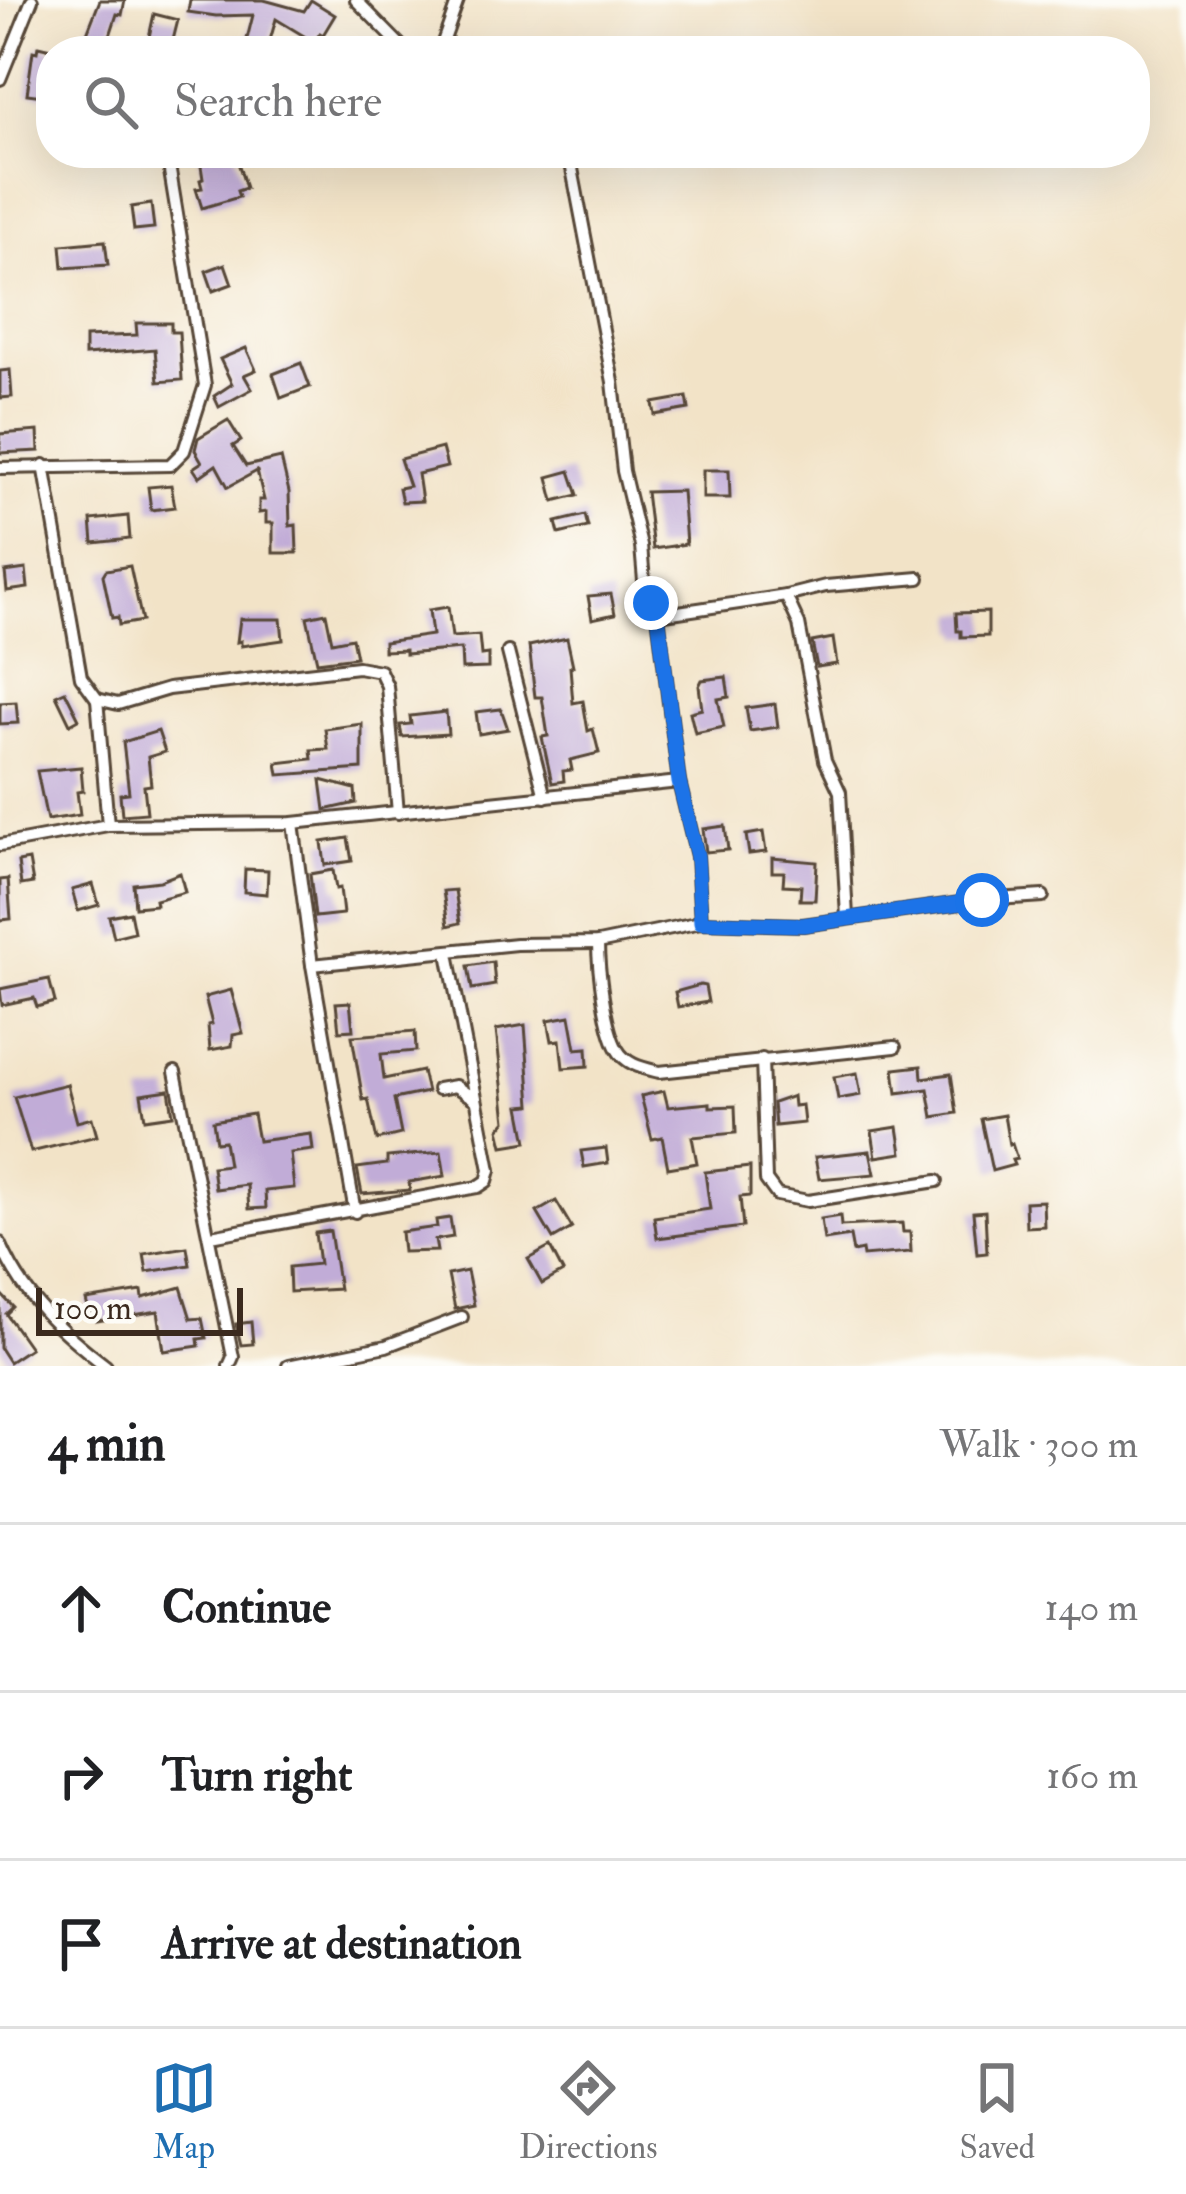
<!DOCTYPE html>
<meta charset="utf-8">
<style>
:root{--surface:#fff;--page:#f2f2f2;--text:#202124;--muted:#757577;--line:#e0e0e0;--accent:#1f6fb2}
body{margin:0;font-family:"IM FELL Double Pica",serif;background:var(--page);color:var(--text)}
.scale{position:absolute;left:36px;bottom:30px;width:207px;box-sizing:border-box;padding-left:12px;border:6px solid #3b2a1e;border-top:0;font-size:33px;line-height:42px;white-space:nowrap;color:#3b2a1e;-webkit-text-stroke:9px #fdfcf7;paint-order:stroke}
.stop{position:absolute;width:36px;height:36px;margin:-27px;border:9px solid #1a73e8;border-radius:50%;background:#fff}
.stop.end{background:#1a73e8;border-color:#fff;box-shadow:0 3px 12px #0008}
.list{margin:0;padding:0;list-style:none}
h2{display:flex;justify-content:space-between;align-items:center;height:156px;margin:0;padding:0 48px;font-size:51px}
h2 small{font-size:39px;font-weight:400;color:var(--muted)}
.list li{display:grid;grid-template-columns:78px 1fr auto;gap:36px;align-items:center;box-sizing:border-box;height:168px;padding:0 48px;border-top:3px solid var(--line)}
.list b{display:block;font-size:45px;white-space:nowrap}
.list em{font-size:39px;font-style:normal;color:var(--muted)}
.icon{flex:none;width:66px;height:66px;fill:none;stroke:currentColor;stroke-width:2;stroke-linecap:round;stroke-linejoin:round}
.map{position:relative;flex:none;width:1186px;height:1366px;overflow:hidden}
.search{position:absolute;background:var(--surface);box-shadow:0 12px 48px #0002;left:36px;right:36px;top:36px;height:132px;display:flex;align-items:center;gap:30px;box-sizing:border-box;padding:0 42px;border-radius:48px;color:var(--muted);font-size:45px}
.sheet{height:660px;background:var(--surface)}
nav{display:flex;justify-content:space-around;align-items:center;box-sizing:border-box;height:168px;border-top:3px solid var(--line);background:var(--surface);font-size:33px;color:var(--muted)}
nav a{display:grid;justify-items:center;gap:6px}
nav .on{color:var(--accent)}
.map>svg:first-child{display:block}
.building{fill:#c1acd7}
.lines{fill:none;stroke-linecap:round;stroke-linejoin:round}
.street-casing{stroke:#564637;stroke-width:16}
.street{stroke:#fff;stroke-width:10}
.route{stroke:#1a73e8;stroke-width:15}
</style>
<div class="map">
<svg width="1186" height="1366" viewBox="0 0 1186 1366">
<rect width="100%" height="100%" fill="#fdfcf7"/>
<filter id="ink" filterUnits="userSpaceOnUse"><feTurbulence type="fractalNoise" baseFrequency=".00833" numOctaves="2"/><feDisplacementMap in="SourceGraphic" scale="24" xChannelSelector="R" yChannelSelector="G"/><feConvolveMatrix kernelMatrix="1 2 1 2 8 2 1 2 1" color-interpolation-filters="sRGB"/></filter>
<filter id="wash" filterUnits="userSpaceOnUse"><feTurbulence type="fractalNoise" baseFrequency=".004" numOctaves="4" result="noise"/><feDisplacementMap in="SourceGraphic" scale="48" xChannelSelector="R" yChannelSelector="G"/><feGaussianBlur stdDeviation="2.7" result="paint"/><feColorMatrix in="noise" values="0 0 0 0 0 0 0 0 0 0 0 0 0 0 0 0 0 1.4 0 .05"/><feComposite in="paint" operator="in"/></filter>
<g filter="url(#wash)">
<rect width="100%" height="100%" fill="#f2e3c7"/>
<g id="blocks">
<g class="building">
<polygon points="100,0 125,0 122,15 117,14 105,51 80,51"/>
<polygon points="190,0 264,0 304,11 311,0 335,15 323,35 320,33 314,42 276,19 267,51 244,51 253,15 216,16 188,12"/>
<polygon points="154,14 178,20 173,40 166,39 164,51 146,51"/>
<polygon points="38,46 51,49 51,97 27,94 33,51 37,52"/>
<polygon points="199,153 235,153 246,188 237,191 239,197 202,208 196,189 202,188 200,180 203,179"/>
<polygon points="151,204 154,228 134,230 131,207"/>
<polygon points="105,241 108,265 63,268 61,245"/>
<polygon points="225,264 232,284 213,291 206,271"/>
<polygon points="136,323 171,323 171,332 179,332 182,380 158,382 155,349 85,355 85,337 137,335"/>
<polygon points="246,348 256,370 244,375 252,389 219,407 214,396 232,384 220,359"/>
<polygon points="301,363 310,387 281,398 273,374"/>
<polygon points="10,370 12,397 0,398 0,371"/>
<polygon points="687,397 689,409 655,415 653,403"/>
<polygon points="228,420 241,441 233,446 246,466 281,458 289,492 290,526 296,525 297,553 273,553 273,523 266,523 266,512 259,513 259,500 264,500 257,471 228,487 216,465 199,477 193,468 202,462 195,450 198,438"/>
<polygon points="38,431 39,451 0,453 0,434"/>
<polygon points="442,448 447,467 418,474 422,501 402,502 399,488 409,486 400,459"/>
<polygon points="703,470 729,470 730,498 703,498"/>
<polygon points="570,471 578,495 554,501 548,477"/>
<polygon points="171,485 175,507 151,510 148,487"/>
<polygon points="682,491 686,544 653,549 646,492"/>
<polygon points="585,515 588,527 559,534 556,522"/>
<polygon points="128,516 130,539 93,543 91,520"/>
<polygon points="130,566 142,621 119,625 118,617 112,618 103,575 106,570"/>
<polygon points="26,569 28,588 7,591 5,572"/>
<polygon points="611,594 615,614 592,619 588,596"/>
<polygon points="448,607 452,637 479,635 481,655 488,654 488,668 462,669 461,649 405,654 405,650 384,651 384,642 432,635 429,610"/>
<polygon points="988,612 988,636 961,637 961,631 957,631 956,613"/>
<polygon points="326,613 332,642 352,638 356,657 317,662 307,617"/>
<polygon points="240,619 281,619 283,640 241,646 241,641 237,642"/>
<polygon points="567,638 573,666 570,667 573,703 583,701 588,731 593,729 599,753 570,760 572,770 563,771 564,781 552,783 542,737 548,736 542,697 535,697 529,646"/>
<polygon points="833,638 837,664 817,667 812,642"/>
<polygon points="726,677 729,697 718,699 724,727 695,733 690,712 702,709 699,686 702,680"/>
<polygon points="65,691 79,719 70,724 56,695"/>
<polygon points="16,702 18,723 0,724 0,703"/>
<polygon points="775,704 778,727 750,731 746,708"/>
<polygon points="501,709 508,729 479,734 476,712"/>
<polygon points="446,712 448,734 402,737 400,725 411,724 410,716"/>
<polygon points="362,724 362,769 279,775 277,763 312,759 311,750 328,749 325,729"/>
<polygon points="158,731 165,752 148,757 151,785 144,786 147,813 122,815 120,794 129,793 123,742"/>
<polygon points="81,767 83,791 77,792 80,815 47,820 37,771"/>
<polygon points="321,780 355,789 356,803 325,810"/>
<polygon points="725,826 728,850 706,852 703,829"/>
<polygon points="763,832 766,852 749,854 746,835"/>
<polygon points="348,838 352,861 325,865 322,842"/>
<polygon points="772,858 817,862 815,900 800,900 801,886 783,885 784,872 772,872"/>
<polygon points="29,860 33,883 21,885 18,862"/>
<polygon points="245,869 268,870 267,894 244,892"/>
<polygon points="333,870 336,889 340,888 343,914 315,917 310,874"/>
<polygon points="180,873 185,892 155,900 156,905 135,907 133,884 160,881"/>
<polygon points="8,879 11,919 0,920 0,880"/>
<polygon points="93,884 99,905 78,911 72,890"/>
<polygon points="455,890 460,923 448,926 443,891"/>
<polygon points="130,912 134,932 114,937 109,916"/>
<polygon points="493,962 495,985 472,989 468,966"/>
<polygon points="49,979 55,1002 37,1007 34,998 2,1005 0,989"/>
<polygon points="700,985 705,986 708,1002 678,1007 675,992"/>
<polygon points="231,990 243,1033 233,1035 232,1046 210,1050 208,1025 212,1024 205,997"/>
<polygon points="350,1002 353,1030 339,1031 336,1003"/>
<polygon points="570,1016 576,1049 587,1048 588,1066 563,1068 560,1040 552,1041 548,1020"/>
<polygon points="525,1025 531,1105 520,1106 527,1142 503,1146 499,1129 506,1121 496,1030"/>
<polygon points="415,1031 416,1051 381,1054 384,1079 422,1071 427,1092 394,1099 401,1134 377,1140 368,1099 363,1100 352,1036"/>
<polygon points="921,1066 922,1078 951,1074 957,1113 933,1117 928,1089 897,1093 894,1069"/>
<polygon points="857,1073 861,1095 838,1099 834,1077"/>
<polygon points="67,1084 77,1122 92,1118 97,1136 31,1152 14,1097"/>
<polygon points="169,1090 173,1115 145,1119 141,1094"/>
<polygon points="664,1091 668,1107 710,1103 710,1107 735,1106 736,1133 692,1137 697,1163 668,1168 662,1137 652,1139 641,1096"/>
<polygon points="793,1096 794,1106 802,1105 804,1123 775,1126 773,1103"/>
<polygon points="253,1114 258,1141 311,1134 313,1150 290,1153 294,1188 265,1191 266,1208 249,1209 247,1185 215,1189 212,1167 228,1165 224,1141 216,1142 213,1121"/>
<polygon points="1004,1115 1009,1145 1012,1144 1017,1159 1012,1160 1014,1165 992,1171 981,1119"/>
<polygon points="898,1127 902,1153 876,1157 872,1131"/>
<polygon points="606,1148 608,1163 584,1167 581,1151"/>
<polygon points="870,1151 875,1174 819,1179 815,1157"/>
<polygon points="441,1152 445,1176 409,1182 410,1190 362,1194 357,1168 387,1164 387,1157"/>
<polygon points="750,1167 750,1196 740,1197 743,1227 657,1238 654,1217 710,1209 705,1172"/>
<polygon points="556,1201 572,1228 553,1239 537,1212"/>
<polygon points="1043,1201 1044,1226 1026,1227 1025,1202"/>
<polygon points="985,1211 987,1253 977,1254 973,1212"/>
<polygon points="840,1216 841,1226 902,1223 903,1232 910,1232 911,1252 863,1256 862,1250 853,1252 850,1236 824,1240 821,1219"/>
<polygon points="450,1218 453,1237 435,1240 437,1251 403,1252 401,1232 437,1227 436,1220"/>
<polygon points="330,1231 339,1289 290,1292 289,1267 319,1264 315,1233"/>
<polygon points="187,1247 190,1265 147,1272 144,1254"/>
<polygon points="550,1247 563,1272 542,1284 528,1259"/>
<polygon points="467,1271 474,1305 455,1309 448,1275"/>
<polygon points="181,1287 191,1319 202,1318 206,1338 198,1339 199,1346 164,1351 158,1311 97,1321 95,1311 89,1312 86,1300 142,1291 143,1298"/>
<polygon points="0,1293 13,1307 6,1314 30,1348 9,1362 0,1348"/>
<polygon points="251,1322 253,1344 241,1345 236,1324"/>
</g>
</g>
</g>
<g filter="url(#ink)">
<use href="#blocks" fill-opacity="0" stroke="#564637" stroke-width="3"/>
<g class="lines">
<defs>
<g id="street">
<polyline points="356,0 406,51"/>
<polyline points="440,51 458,0"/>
<polyline points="0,79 32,0"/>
<polyline points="569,153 613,382 623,471 641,546 644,581 658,615 679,782 697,856 701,922"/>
<polyline points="44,465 81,677 97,699 118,704 168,689 358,667 380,671 387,686 398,813"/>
<polyline points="0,468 170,465 184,451 205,385 167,153"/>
<polyline points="786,596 799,624 825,760 840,792 847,917"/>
<polyline points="658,615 786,596 826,586 919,578"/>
<polyline points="508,652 545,797"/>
<polyline points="97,699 108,825"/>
<polyline points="293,823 312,965 355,1212"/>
<polyline points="0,845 108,825 293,823 679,782"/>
<path d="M598,943c0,25 7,85 19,106 9,16 26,19 42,23l236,-25"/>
<polyline points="312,965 516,944 598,943 701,922 803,925 982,900 1043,896"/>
<polyline points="762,1059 766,1180 777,1195 808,1201 937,1181"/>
<polyline points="175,1072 233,1357 229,1366"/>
<polyline points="438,1089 455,1086 476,1100"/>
<polyline points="211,1236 478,1187 487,1181 490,1170 448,953"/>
<path d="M0,1243c23,54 60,88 106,123"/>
<polyline points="288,1366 386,1346 462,1317"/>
</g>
</defs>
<use href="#street" class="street-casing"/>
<use href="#street" class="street"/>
</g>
</g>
<g class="lines" filter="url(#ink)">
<polyline class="route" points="651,603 658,614 679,782 697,856 701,922 803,925 982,900"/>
</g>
</svg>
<div class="scale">100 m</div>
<div class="stop" style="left:982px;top:900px"></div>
<div class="stop end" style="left:651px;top:603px"></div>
<div class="search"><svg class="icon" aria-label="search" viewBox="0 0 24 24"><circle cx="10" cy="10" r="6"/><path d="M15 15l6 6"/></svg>Search here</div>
</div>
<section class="sheet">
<h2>4 min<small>Walk · 300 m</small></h2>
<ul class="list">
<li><svg class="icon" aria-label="ahead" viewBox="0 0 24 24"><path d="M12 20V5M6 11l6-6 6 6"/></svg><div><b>Continue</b></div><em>140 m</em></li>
<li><svg class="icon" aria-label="right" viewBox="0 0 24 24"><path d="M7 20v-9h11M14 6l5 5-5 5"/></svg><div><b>Turn right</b></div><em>160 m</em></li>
<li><svg class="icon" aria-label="arrive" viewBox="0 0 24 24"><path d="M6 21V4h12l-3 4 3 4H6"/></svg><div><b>Arrive at destination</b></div></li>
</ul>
</section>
<nav>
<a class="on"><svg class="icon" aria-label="map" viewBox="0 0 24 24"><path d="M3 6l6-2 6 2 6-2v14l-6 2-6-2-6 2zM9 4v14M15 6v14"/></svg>Map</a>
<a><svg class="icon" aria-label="directions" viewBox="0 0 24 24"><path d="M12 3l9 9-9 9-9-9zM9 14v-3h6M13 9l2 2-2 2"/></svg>Directions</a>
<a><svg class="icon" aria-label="saved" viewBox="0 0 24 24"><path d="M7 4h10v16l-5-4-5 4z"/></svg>Saved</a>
</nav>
